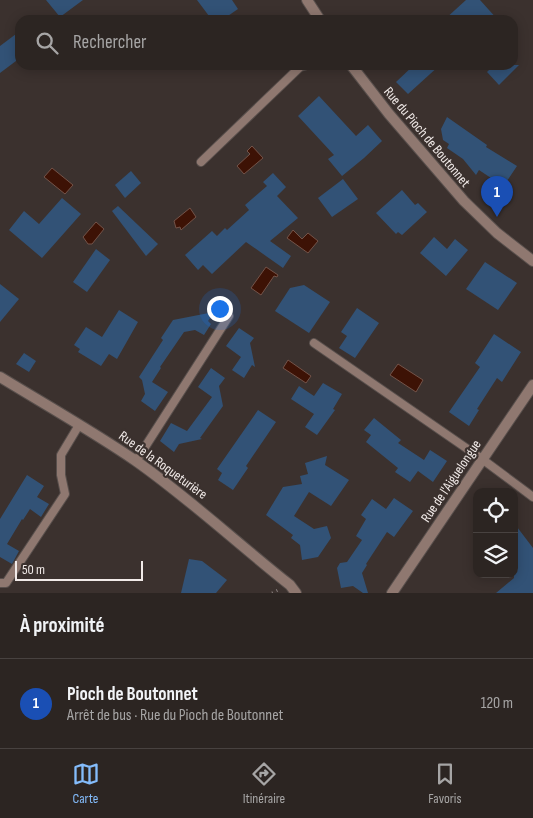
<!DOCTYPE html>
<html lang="fr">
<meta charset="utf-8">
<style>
:root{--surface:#2c2522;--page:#38312f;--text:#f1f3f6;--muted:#a6a5a5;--line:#484240;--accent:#84bcfb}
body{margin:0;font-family:"Sofia Sans Condensed",sans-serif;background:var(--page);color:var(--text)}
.controls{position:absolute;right:15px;bottom:15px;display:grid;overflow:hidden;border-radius:10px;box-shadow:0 2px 12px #0003}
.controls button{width:45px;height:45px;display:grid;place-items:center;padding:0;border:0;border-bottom:1px solid var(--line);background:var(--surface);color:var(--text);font:25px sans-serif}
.scale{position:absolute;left:15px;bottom:12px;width:128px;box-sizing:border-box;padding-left:5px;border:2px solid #f1eae8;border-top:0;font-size:14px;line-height:18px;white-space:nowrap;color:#f1eae8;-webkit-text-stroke:4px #3b312e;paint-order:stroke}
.you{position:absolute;left:219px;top:308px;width:18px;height:18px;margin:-12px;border:4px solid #fff;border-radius:50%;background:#1a73e8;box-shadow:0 0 0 8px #1a73e833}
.badge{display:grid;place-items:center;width:32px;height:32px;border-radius:50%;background:var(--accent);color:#fff;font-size:16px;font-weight:700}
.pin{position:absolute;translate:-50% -41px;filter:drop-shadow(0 1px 2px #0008)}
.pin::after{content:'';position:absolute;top:26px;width:18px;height:15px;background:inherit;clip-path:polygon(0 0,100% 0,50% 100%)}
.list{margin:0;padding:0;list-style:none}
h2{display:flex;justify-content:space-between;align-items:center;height:65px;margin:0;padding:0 20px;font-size:21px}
h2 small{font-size:16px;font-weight:400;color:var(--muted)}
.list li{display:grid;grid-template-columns:32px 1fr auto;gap:15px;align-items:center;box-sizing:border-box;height:90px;padding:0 20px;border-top:1px solid var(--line)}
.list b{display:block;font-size:19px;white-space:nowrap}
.list p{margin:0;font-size:16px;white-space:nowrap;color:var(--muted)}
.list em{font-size:16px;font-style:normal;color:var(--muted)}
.icon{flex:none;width:28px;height:28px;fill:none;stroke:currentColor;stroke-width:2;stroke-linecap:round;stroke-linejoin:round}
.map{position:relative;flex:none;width:533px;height:593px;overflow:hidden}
.search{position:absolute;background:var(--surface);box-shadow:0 2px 12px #0003;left:15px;right:15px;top:15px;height:55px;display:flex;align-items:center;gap:12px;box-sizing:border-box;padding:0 18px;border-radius:15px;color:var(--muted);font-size:19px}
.sheet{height:155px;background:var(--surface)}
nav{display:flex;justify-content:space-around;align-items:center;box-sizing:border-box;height:70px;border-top:1px solid var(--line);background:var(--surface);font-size:14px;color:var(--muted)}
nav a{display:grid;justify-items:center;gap:2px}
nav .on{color:var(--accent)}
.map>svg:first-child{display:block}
.water{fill:#3d1205;stroke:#735349}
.building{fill:#325276}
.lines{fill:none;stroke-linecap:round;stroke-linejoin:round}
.lane-casing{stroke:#584f4c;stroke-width:10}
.street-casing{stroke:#584f4c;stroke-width:12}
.path{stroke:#887f7d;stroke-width:3;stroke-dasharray:1 4;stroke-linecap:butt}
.lane{stroke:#8f7870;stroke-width:8}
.street{stroke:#8f7870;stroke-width:10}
.labels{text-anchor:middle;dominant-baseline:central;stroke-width:4.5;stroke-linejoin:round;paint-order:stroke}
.street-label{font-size:14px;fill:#f1eae8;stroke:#3b312e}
</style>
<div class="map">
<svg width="533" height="593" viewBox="0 0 533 593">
<rect width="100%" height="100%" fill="#3b312e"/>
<g class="water">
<polygon points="252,146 263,158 244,174 237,166 250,154 247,151"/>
<polygon points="52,168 73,185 65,194 44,177"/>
<polygon points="190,208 196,217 181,230 180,227 176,228 174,221"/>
<polygon points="96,222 104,229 92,244 88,244 83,237"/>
<polygon points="293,230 302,239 308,233 318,241 308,253 287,238"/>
<polygon points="266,267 278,275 277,277 274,276 261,295 251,288"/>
<polygon points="288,360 311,376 306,383 283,368"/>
<polygon points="398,364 423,380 416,392 390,375"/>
</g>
<g class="building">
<polygon points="46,0 83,0 60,17"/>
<polygon points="197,0 232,0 238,9 222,20 212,20"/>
<polygon points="466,0 480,0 498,20 444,20"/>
<polygon points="20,31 20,58 0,73 0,46"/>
<polygon points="414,65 440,65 408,94 396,82"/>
<polygon points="494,65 519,65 499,85 487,72"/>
<polygon points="319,96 356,136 368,125 382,141 364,158 342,176 328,159 334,155 298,116"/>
<polygon points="447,117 487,145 486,147 517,166 505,184 499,179 497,182 479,170 476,175 463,159 447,148 449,144 443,140 441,129"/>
<polygon points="131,171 141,183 125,198 115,185"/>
<polygon points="273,173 286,187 277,196 298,218 270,241 291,256 283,268 246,242 212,274 203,265 198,270 185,255 212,231 217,236 225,228 227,230 249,210 245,205 267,186 263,182"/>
<polygon points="343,179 358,199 332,217 318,198"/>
<polygon points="402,190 415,205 418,203 427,212 402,235 398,232 396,234 376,213"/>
<polygon points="62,198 81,214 42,258 9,230 24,211 39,224"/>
<polygon points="118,206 158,244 146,256 112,211"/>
<polygon points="434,237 447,249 455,239 468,250 446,276 420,253"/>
<polygon points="96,249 110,260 87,292 73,282"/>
<polygon points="485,262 517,283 498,310 466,289"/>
<polygon points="0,284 19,299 0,322"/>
<polygon points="304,285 330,302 309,333 275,311 290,288"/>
<polygon points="357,308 379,323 355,358 339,348 347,336 341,332"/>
<polygon points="119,310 138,322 117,359 109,354 101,366 78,352 80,349 74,345 86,327 102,337"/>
<polygon points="214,312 208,321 211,324 204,335 195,330 184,332 160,367 161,368 152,382 168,392 155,411 141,401 145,394 142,380 139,377 163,340 161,338 173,320"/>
<polygon points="239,328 254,338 250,343 255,367 252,365 244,378 232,370 241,357 226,346"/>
<polygon points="494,334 521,352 502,382 497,378 477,409 479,410 469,426 449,412 480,367 475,363"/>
<polygon points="24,353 36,361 29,372 16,364"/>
<polygon points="211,368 225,378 219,386 223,406 200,438 202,439 179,444 174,452 160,441 171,423 187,431 212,397 198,387"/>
<polygon points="323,383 342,394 333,409 335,410 317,435 305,427 314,414 291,399 299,386 314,396"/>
<polygon points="258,410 276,422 246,466 248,468 233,490 218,480 222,473 217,469"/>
<polygon points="374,418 401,440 398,443 424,460 430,450 447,461 433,482 418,471 410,482 395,472 398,468 366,442 371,435 364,430"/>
<polygon points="327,456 325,465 349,480 331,506 309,492 294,516 314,529 327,526 331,538 318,557 302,560 300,545 291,538 293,535 266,515 283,487 302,484 300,476 308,474 305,463"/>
<polygon points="27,475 44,486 37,497 49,504 41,517 30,509 23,520 22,519 7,544 19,551 12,564 0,557 0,519"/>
<polygon points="394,498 413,511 394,537 387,532 366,564 367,565 362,573 368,593 363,593 353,586 341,588 337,568 340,563 347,562 362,540 356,536 366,519 361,515 372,499 386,509"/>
<polygon points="514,523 533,548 533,593 496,593 514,578"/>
<polygon points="189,559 202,561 227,580 216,593 181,593"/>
</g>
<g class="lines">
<defs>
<g id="lane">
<polyline points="201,162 300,67 307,65"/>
<polyline points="314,343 482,459 533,497"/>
<polyline points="136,461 229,316"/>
<polyline points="0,583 6,583 65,494 61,475 61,455 79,425"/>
</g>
<g id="street">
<polyline points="307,0 320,20"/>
<polyline points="351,65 389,114 464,201 497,233 533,261"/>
<path d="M0,377c46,28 92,54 136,84 54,38 102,83 154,124l6,8"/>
<polyline points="392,593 533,385"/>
</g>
</defs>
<use href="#lane" class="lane-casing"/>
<use href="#street" class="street-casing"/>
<polyline class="path" points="272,593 278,590"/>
<use href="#lane" class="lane"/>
<use href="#street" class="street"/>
</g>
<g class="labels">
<g class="street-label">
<text transform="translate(427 137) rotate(50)">Rue du Pioch de Boutonnet</text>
<text transform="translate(163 465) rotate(36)">Rue de la Roqueturière</text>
<text transform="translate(451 481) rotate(-56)">Rue de l'Aiguelongue</text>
</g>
</g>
</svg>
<div class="controls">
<button><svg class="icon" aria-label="locate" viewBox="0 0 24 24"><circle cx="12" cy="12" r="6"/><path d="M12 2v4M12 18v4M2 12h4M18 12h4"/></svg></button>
<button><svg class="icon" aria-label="layers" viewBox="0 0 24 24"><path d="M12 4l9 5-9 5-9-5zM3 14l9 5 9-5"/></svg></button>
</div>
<div class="scale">50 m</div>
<div class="you"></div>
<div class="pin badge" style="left:497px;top:217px;background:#1a4fb4">1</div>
<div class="search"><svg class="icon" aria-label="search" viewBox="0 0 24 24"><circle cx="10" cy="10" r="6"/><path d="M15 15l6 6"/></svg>Rechercher</div>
</div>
<section class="sheet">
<h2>À proximité<small></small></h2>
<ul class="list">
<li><span class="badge" style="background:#1a4fb4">1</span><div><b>Pioch de Boutonnet</b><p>Arrêt de bus · Rue du Pioch de Boutonnet</p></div><em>120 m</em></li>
</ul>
</section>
<nav>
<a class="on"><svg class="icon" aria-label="map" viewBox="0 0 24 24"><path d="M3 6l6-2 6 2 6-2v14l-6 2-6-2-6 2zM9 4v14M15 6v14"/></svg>Carte</a>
<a><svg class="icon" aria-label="directions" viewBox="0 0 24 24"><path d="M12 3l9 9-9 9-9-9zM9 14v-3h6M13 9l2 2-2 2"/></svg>Itinéraire</a>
<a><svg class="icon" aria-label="saved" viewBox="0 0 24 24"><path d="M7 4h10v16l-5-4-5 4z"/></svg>Favoris</a>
</nav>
